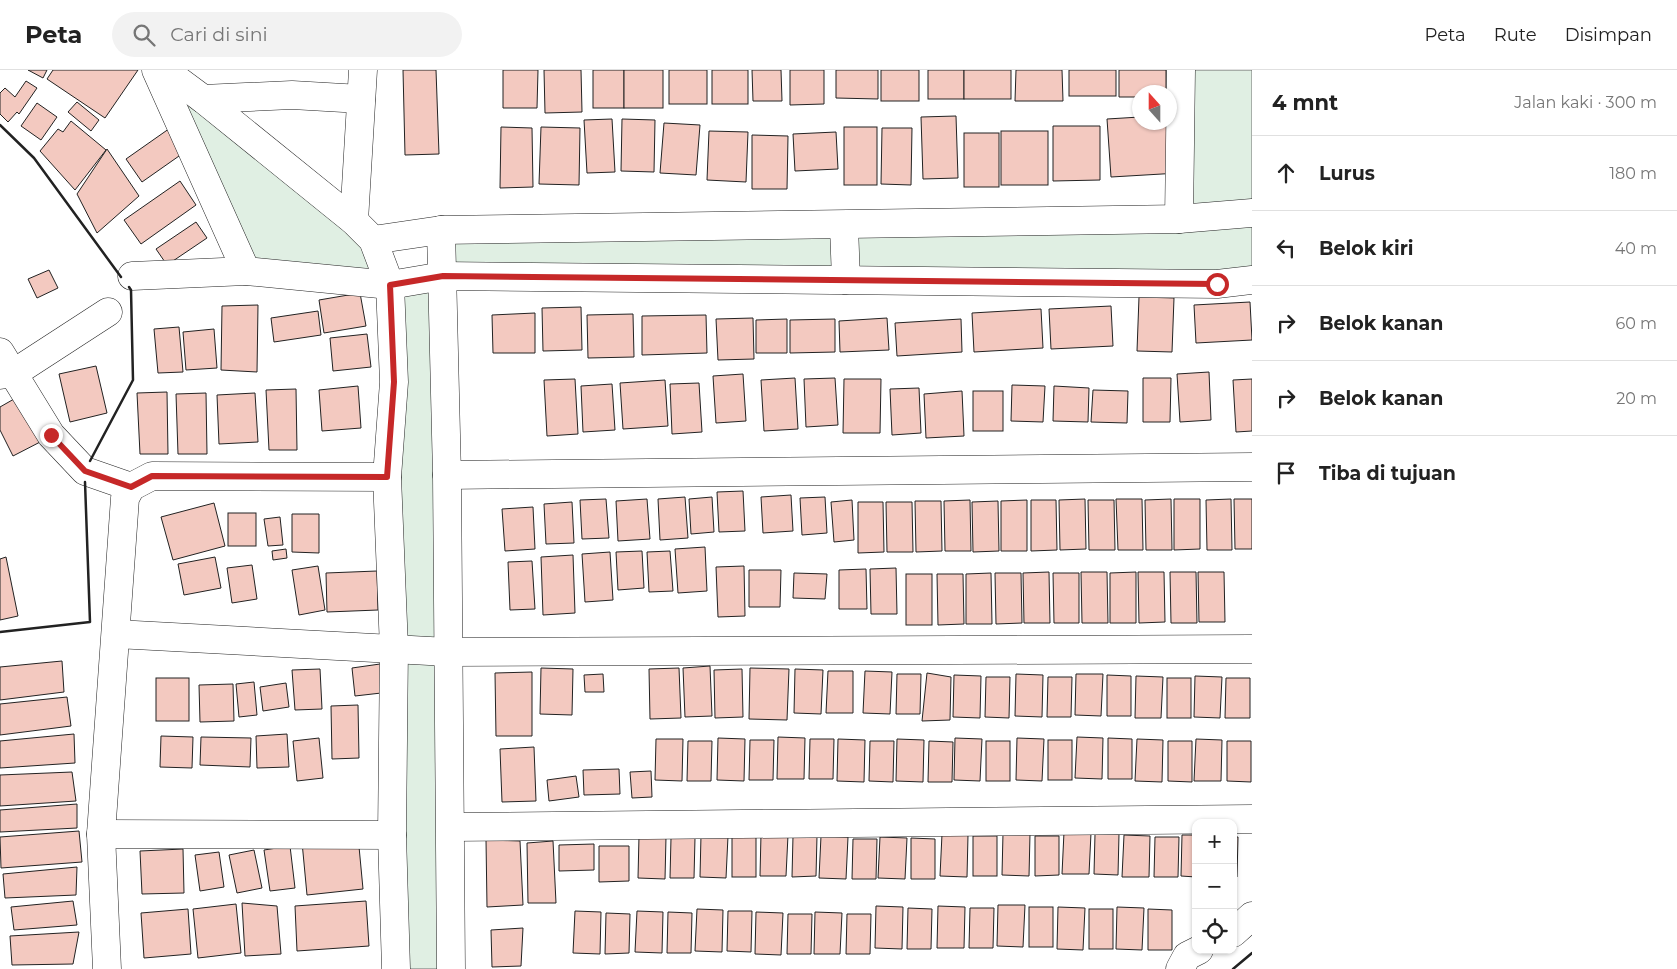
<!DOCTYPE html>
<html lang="id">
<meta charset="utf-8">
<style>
:root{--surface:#fff;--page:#f2f2f2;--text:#222;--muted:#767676;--line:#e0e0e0}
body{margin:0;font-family:Montserrat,sans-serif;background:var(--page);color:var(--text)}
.controls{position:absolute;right:15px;bottom:15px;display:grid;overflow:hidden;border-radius:10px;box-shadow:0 1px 4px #0004}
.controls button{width:45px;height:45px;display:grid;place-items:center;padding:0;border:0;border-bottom:1px solid var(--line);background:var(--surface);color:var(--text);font:25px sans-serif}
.compass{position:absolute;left:1132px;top:15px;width:45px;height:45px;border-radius:50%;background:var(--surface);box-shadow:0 1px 4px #0004;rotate:339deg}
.stop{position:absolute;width:15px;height:15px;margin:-11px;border:4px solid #c62828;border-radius:50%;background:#fff}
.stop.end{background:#c62828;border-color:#fff;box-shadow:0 1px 5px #0008}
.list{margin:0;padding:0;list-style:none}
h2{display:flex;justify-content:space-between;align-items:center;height:65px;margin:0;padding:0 20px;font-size:21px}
h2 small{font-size:16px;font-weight:400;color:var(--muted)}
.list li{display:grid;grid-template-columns:32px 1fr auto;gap:15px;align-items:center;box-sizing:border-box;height:75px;padding:0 20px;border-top:1px solid var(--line)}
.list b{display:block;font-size:19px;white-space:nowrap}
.list em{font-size:16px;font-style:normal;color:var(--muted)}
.icon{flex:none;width:28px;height:28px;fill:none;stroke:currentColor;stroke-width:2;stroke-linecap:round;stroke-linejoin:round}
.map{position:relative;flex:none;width:1252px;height:899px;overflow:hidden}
header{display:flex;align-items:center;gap:30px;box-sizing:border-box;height:70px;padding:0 25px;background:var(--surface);border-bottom:1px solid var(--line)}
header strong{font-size:24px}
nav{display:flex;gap:28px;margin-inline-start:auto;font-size:18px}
.search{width:350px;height:45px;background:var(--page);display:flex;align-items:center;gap:12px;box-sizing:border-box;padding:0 18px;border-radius:28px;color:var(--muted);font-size:19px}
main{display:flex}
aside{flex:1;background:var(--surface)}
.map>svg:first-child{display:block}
.green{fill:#e0efe3;stroke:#6f6f6f}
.building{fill:#f3c9c0;stroke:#222}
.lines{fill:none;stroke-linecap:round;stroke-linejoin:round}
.minor-casing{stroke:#222;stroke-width:29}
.minor{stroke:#fff;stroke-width:28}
.wall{stroke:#222;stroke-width:2.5}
.route{stroke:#c62828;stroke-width:6}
</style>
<header>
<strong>Peta</strong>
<div class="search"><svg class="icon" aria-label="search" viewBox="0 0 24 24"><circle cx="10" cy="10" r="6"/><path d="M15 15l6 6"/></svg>Cari di sini</div>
<nav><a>Peta</a><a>Rute</a><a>Disimpan</a></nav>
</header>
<main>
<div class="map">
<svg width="1252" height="899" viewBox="0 0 1252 899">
<rect width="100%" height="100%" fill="#fff"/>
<polygon class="green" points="164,0 354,151 390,215 443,206 441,160 1178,149 1181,0 1252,0 1252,210 443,207 451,899 396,899 390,215 246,201"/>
<g class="building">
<polygon points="28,0 47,0 43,8"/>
<polygon points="53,0 138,0 105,48 47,9"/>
<polygon points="403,0 436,0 439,84 405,85"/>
<polygon points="503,0 538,0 537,38 503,38"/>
<polygon points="544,0 581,0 582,42 545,43"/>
<rect x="593" y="0" width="31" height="38"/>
<rect x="624" y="0" width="39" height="38"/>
<rect x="669" y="0" width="38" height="34"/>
<rect x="712" y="0" width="36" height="34"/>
<polygon points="752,0 781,0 782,31 753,31"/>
<polygon points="790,0 824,0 824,34 790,35"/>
<polygon points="836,0 878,0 878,29 836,28"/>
<rect x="881" y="0" width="38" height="31"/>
<rect x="928" y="0" width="36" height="29"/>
<rect x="964" y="0" width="47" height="29"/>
<polygon points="1016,0 1062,0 1063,31 1015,31"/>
<rect x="1069" y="0" width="47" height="26"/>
<polygon points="1119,0 1166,0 1166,22 1140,22 1140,27 1119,27"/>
<polygon points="26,11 37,18 19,44 17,42 8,52 0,44 0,23 5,18 15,27"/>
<polygon points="77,32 99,50 91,61 68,42"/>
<polygon points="37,33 57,47 41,70 21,56"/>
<polygon points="956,46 958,108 923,109 921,47"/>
<polygon points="1140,47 1140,52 1170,52 1179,103 1111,107 1107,49"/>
<polygon points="612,49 615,102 587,103 584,50"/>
<polygon points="622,49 655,50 654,102 621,101"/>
<polygon points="71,51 106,80 75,120 40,81 58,59 63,62"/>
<polygon points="664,53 700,55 696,105 660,103"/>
<polygon points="173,56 189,79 142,112 126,89"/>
<polygon points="1053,56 1100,56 1100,110 1053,111"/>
<polygon points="501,57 532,58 533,117 500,118"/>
<polygon points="541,57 580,58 579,115 539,114"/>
<rect x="844" y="57" width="33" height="58"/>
<polygon points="882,58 912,58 911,115 881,114"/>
<polygon points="709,61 748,62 746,112 707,110"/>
<rect x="1001" y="61" width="47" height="54"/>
<polygon points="836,62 838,99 795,101 793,64"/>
<rect x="964" y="63" width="35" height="54"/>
<polygon points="752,65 788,66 787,119 752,119"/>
<polygon points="107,79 139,126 97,163 77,124"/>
<polygon points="180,111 196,135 141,174 124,150"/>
<polygon points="196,152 207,168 167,195 156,179"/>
<polygon points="49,200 58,218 37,228 28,209"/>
<polygon points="360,223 366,256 324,263 319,230"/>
<polygon points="1139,227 1174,228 1172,282 1137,281"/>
<polygon points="1250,232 1252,270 1196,273 1194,235"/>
<polygon points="258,235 257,302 221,300 222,236"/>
<polygon points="1111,236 1113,276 1051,279 1049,239"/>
<polygon points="581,237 582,280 543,281 542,238"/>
<polygon points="1041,239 1043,278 974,282 972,243"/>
<polygon points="318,241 321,265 274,272 271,248"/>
<polygon points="535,243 535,283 493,283 492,245"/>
<polygon points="633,244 634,287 588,288 587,245"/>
<polygon points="706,245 707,283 642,285 642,246"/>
<polygon points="753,248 754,289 718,290 716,249"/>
<polygon points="887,248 889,280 840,282 839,251"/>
<polygon points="787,249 787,283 756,283 756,250"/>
<polygon points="835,249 835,282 790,283 790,250"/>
<polygon points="961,249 962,282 897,286 895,253"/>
<polygon points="179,257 183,302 158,303 154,259"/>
<polygon points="214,259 217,298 186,300 183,262"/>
<polygon points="367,264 371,297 333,301 330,268"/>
<polygon points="96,296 107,343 70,352 59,304"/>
<polygon points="1209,302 1211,350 1180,352 1177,304"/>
<polygon points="743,304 746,351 716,353 713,306"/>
<polygon points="795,308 798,359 764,361 761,310"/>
<polygon points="835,308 838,355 806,357 804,309"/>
<polygon points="1143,308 1171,308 1170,352 1143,352"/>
<polygon points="575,309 578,364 547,366 544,310"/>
<polygon points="844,309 881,309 880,363 843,363"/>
<polygon points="1252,309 1252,361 1236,362 1233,310"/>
<polygon points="665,310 668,356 623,359 620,313"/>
<polygon points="699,313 702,362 672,364 670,314"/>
<polygon points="612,314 615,360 583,362 581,316"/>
<polygon points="1012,315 1045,316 1043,352 1011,351"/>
<polygon points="358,316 361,358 322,361 319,320"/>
<polygon points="1054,316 1089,318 1088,352 1053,351"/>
<polygon points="919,318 921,363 892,365 890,319"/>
<polygon points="296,319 297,380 269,380 266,320"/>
<polygon points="1093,320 1128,321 1127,353 1091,352"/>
<polygon points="962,321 964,366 926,368 924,324"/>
<rect x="973" y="321" width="30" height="40"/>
<polygon points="167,322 168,384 140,384 137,323"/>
<polygon points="206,323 207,384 178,384 176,324"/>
<polygon points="255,323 258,372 219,374 217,325"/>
<polygon points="21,325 44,370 13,386 0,360 0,337"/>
<polygon points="743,421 745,461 719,462 717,422"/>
<polygon points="791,425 793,461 763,463 761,427"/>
<polygon points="685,427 688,468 660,470 658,429"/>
<polygon points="712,427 714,462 691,464 689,429"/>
<polygon points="825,427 827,463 802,465 800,428"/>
<polygon points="606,429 609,468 582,469 580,430"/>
<polygon points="647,429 650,469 618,471 616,431"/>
<polygon points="1085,429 1086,479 1060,480 1059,430"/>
<polygon points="1116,429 1142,429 1143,480 1118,480"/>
<polygon points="1171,429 1172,480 1146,480 1145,430"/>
<polygon points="1174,429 1200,429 1200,479 1174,480"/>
<polygon points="1231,429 1232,480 1207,480 1206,430"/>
<polygon points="1234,429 1252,429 1252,479 1235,479"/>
<polygon points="852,430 854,470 834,472 831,432"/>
<polygon points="970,430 971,481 945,481 944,431"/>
<polygon points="1027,430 1027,481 1001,481 1001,431"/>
<polygon points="1031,430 1056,430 1057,480 1031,481"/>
<polygon points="1088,430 1114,430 1115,480 1089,480"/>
<polygon points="915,431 941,431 942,481 916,482"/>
<polygon points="998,431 999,481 973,482 972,432"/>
<polygon points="572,432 574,473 546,474 544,434"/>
<polygon points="858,432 883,432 884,482 858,483"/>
<polygon points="886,432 912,432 913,482 887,482"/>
<polygon points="214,433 225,476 173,490 161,447"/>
<polygon points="533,437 535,479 505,481 502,439"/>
<rect x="228" y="443" width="28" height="33"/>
<polygon points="292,444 319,444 319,483 292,482"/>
<polygon points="280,447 283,475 268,476 264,449"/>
<polygon points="705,477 707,521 678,523 675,479"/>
<polygon points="286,479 287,488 273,490 272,481"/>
<polygon points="642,481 644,518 618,520 616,482"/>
<polygon points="670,481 673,521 649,522 647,482"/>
<polygon points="610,482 613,530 585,532 582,484"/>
<polygon points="573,485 575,543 543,545 541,487"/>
<polygon points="6,487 18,546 0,550 0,489"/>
<polygon points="215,487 221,518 184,525 178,494"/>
<polygon points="532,491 535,539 510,540 508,492"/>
<polygon points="252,495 257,529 232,533 227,498"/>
<polygon points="318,496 325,540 299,545 292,500"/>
<polygon points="744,496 745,546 718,547 716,497"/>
<polygon points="896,498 897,544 871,544 870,499"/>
<polygon points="866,499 867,539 839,539 839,500"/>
<polygon points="749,500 781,500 780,537 749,537"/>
<polygon points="377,501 378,540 327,542 326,503"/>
<polygon points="1049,502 1050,553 1024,553 1023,503"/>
<polygon points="1081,502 1107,502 1108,553 1082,553"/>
<polygon points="1136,502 1136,553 1110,553 1110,503"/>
<polygon points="1138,502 1164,502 1165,552 1139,553"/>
<polygon points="1170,502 1196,502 1197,553 1171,553"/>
<polygon points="1198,502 1224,502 1225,552 1199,552"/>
<polygon points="794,503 827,504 825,529 793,528"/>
<polygon points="991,503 992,554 966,554 966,504"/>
<polygon points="995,503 1021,503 1022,553 996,554"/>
<polygon points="1053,503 1079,503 1079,553 1054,553"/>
<rect x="906" y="504" width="26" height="51"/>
<polygon points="937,504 963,504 964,554 938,555"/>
<polygon points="62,591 64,622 0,630 0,597"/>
<polygon points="387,593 390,622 355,626 352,598"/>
<polygon points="710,596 712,646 685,647 683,598"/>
<polygon points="541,598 573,599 572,645 540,644"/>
<polygon points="679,598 681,648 650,649 649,599"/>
<polygon points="750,598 789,599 787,650 749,649"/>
<polygon points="320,599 322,639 295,640 292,600"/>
<polygon points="742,599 743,647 715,648 714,600"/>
<polygon points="795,599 823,600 821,644 794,643"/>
<polygon points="828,601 853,601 853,643 826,643"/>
<polygon points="865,601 892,602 890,644 863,643"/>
<polygon points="532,602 532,666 496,666 495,603"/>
<polygon points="927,603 951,607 950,650 922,651"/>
<polygon points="603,604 604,622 585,622 584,605"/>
<polygon points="897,604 921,604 920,644 896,644"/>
<polygon points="1016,604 1043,605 1042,647 1015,646"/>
<polygon points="1076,604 1103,604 1101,646 1075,645"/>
<polygon points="954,605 981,606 980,648 953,647"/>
<polygon points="1107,605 1131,606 1131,646 1107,646"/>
<polygon points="1136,606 1163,607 1161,648 1135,648"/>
<polygon points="1195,606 1222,607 1220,648 1194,647"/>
<polygon points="986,607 1010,607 1009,648 985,647"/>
<polygon points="1048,607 1072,607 1071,647 1047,647"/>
<rect x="156" y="608" width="33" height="43"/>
<rect x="1167" y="608" width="24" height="40"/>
<polygon points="1226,608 1250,608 1250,648 1225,648"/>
<polygon points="254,612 257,645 239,647 236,614"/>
<polygon points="286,613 289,637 263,641 260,617"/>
<polygon points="233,614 234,651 200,652 199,615"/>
<polygon points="67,627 71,656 0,665 0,634"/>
<polygon points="358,635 359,688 332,689 331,636"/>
<polygon points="74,664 75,693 0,698 0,671"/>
<polygon points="287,664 289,697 257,698 256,666"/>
<polygon points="161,666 193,667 192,698 160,697"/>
<polygon points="201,667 251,668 250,697 200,695"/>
<polygon points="778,667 805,668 804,709 777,709"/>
<polygon points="1077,667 1103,668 1102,709 1075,708"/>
<polygon points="319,668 323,708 297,711 293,671"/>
<polygon points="718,668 745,669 744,711 717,710"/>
<polygon points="955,668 982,669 980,711 954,710"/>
<polygon points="1017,668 1044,669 1042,711 1016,710"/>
<polygon points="1108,668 1132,669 1132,709 1108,709"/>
<polygon points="656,669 683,669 682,711 655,710"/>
<polygon points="810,669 834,669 833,709 809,709"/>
<polygon points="838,669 865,670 864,712 837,711"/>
<polygon points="897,669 924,670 923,712 896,711"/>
<polygon points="1137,669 1163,670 1162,712 1135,711"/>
<polygon points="1196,669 1222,670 1221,711 1194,711"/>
<polygon points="750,670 774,670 773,710 749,710"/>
<rect x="1048" y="670" width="24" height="40"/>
<polygon points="688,671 712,671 711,711 687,711"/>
<polygon points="870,671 894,671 893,712 869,711"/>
<polygon points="929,671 953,672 952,712 928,712"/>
<rect x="986" y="671" width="24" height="40"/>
<polygon points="1168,671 1192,671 1192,712 1168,711"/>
<polygon points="1227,671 1251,671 1251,712 1227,711"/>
<polygon points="534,677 536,731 502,732 500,679"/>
<polygon points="619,699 620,724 584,725 583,700"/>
<polygon points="651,701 652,727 632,728 630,702"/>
<polygon points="72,702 76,731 0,736 0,705"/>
<polygon points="576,706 579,727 549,731 547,710"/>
<polygon points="77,734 77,758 0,762 0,740"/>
<polygon points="79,761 82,792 1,798 0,767"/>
<polygon points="1064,762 1091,763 1089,804 1062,804"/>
<polygon points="1003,763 1030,764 1029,806 1002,805"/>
<polygon points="761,764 788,765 786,806 760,806"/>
<polygon points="942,764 968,765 967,807 940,806"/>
<polygon points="1095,764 1119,764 1118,805 1094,804"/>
<polygon points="701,765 728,766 726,808 700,807"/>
<polygon points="1124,765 1150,766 1149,807 1122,807"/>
<polygon points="1182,765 1196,765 1196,807 1181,806"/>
<polygon points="358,766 363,819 307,825 302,772"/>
<polygon points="639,766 666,767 665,809 638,808"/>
<polygon points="793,766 817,766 816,806 792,807"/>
<polygon points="821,766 848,767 846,809 819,808"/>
<rect x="973" y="766" width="24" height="40"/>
<polygon points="1035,766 1059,766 1059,805 1035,806"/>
<rect x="732" y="767" width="24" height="40"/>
<polygon points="880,767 907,768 905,809 878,808"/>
<polygon points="1155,767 1179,767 1178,807 1154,807"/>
<polygon points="1233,767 1238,767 1237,807 1233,807"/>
<polygon points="671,768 695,768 694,808 670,808"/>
<polygon points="911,768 935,769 935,809 911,809"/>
<polygon points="853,769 877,769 876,809 852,809"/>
<polygon points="486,770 520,771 523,835 487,837"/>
<polygon points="553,771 556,833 528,833 527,773"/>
<polygon points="594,774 594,800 559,801 559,775"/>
<polygon points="290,776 295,818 270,821 264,780"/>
<polygon points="599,776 629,776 629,811 599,812"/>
<polygon points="183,779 184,823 142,824 140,781"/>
<polygon points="254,780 262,818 237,823 229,785"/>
<polygon points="219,782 224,817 200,821 195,785"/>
<polygon points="77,797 76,825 5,828 3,804"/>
<polygon points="73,831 77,855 14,860 11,837"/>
<polygon points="366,831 369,876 297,881 295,836"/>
<polygon points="242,833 277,836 281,884 245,886"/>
<polygon points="236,834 241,883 198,888 193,839"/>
<polygon points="998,835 1025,835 1023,877 997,876"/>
<polygon points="876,836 903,837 902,879 875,878"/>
<polygon points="938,836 965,837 964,878 937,878"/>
<rect x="1029" y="837" width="24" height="40"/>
<polygon points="1058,837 1085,838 1083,880 1057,879"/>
<polygon points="1117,837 1144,838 1142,880 1116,879"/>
<polygon points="908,838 932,839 931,879 907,879"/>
<polygon points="970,838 994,838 993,878 969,878"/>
<polygon points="188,839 191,884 144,888 141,843"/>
<polygon points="697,839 723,840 722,882 695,881"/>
<rect x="1089" y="839" width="24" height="40"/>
<polygon points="1148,839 1172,840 1172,880 1148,880"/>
<polygon points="575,841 601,842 600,884 573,883"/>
<polygon points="637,841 663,842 662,883 635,882"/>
<polygon points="728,841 752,841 751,882 727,881"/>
<polygon points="668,842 692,843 691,883 667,883"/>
<polygon points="756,842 783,843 781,885 755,884"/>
<polygon points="815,842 842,843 840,884 814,884"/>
<polygon points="606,843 630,844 629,883 605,884"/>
<polygon points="788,844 812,844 811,884 787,884"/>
<polygon points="847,844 871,844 870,884 846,884"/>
<polygon points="523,858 521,896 492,897 491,860"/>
<polygon points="79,862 73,894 12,895 10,866"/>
</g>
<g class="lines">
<defs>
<g id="minor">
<polyline points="156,0 246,201"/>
<polyline points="164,0 203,29 354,151 373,170 390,215 394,312 387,407 394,578 392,765 396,899"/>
<polyline points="203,29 292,25 361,29"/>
<polyline points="1179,149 1181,0"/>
<polyline points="354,151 363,0"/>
<polyline points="844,156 846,210"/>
<polyline points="441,160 447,405 451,899"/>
<polyline points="373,170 441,160 1179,149 1252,143"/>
<polyline points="132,206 246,201 390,215 443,206 1217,214 1252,210"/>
<polyline points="0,282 51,365 85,401 131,417"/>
<polyline points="0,305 14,303 108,242"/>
<polyline points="447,405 1252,397"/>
<polyline points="116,564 448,582 1252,579"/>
<polyline points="451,757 1252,749"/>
<polyline points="101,764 125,428 131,417 152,406 387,407"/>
<polyline points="1233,863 1252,846"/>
<polyline points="107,899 101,764 392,765"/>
<polyline points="1180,899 1187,886 1199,880"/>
</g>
</defs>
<use href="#minor" class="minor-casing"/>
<use href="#minor" class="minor"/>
<g class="wall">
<polyline points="0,55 34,88 121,207"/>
<polyline points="90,391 133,310 131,220 129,217"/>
<polyline points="0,562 90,552 85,412"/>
<polyline points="1233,899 1252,883"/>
</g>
</g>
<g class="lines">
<polyline class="route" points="51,365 85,401 131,417 152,406 387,407 394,312 390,215 443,206 1217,214"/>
</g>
</svg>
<div class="controls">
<button>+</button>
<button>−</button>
<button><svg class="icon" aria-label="locate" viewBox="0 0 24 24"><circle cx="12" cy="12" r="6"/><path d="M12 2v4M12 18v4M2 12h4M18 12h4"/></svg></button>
</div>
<svg class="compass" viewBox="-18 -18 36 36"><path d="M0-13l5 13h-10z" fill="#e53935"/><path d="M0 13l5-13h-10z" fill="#767676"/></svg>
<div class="stop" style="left:1217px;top:214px"></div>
<div class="stop end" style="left:51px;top:365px"></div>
</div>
<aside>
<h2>4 mnt<small>Jalan kaki · 300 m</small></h2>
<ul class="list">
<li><svg class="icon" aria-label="ahead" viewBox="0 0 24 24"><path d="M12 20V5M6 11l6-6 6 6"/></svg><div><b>Lurus</b></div><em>180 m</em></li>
<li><svg class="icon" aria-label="left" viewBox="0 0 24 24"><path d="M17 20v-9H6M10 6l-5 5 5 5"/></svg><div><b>Belok kiri</b></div><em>40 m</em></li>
<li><svg class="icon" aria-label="right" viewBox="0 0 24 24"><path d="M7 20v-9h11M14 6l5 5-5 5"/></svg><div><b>Belok kanan</b></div><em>60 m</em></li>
<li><svg class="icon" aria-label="right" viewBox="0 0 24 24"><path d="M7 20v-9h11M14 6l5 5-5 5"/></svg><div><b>Belok kanan</b></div><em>20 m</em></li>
<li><svg class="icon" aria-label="arrive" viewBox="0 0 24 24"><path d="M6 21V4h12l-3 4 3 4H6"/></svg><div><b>Tiba di tujuan</b></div></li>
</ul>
</aside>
</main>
